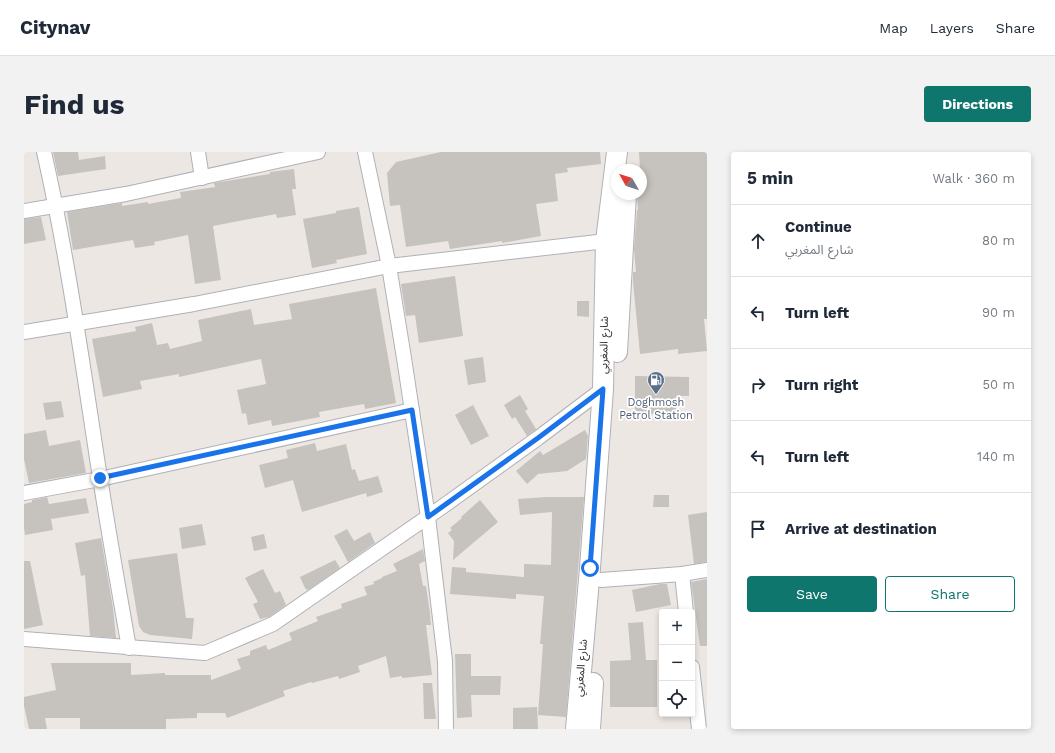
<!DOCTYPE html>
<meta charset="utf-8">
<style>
:root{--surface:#fff;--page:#f2f2f3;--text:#1f2937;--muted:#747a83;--line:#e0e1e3;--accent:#0f766e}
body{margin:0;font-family:"Work Sans","Noto Sans Arabic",sans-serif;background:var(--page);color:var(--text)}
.controls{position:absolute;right:12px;bottom:12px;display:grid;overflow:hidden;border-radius:4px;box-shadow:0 2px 6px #0003}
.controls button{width:36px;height:36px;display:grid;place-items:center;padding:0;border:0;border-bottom:1px solid var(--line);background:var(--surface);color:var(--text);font:20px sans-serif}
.compass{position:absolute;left:587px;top:12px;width:36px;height:36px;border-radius:50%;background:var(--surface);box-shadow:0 2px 6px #0003;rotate:309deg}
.stop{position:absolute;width:12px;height:12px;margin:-9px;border:3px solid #1a73e8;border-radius:50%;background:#fff}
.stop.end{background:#1a73e8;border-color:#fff;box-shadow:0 1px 4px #0008}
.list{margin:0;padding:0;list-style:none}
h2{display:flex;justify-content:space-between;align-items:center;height:52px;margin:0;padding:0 16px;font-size:17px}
h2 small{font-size:13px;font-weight:400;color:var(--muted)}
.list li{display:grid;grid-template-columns:26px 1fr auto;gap:12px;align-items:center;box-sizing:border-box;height:72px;padding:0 16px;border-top:1px solid var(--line)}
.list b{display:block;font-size:15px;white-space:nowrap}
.list p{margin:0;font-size:13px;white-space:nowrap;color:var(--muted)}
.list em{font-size:13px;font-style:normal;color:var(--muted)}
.actions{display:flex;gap:8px;padding:12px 16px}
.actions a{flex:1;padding:9px 0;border:1px solid var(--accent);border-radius:4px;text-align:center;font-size:14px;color:var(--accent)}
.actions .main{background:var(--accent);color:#fff}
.icon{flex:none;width:22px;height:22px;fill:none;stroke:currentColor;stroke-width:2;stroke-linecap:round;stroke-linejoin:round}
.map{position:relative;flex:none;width:683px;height:577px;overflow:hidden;border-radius:4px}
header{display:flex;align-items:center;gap:24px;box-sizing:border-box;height:56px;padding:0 20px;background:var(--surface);border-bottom:1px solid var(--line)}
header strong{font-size:19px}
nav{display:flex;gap:22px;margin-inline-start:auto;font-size:14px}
.intro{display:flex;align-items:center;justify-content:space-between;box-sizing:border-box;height:96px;padding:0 24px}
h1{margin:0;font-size:28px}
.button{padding:10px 18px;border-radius:4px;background:var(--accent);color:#fff;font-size:14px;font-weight:700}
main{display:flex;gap:24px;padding:0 24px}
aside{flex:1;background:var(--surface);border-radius:4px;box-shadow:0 2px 6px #0003}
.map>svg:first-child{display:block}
.building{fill:#c6c2bd}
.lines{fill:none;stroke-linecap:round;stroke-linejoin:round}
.street-casing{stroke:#afb1b8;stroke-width:16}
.secondary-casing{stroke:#afb1b8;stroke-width:22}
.street{stroke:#fff;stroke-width:14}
.secondary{stroke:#fff;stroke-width:20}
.route{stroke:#1a73e8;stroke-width:5}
.labels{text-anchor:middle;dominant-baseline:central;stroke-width:3.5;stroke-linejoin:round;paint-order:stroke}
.street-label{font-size:11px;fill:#2e2e2e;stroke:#fff}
.service-label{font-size:11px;fill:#4e5e75;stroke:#fff}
</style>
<header>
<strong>Citynav</strong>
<nav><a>Map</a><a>Layers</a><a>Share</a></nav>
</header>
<div class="intro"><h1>Find us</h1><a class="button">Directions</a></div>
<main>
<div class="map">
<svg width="683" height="577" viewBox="0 0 683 577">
<rect width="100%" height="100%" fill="#ede7e3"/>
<g class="building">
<polygon points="29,0 54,0 55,8 81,4 82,17 34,24"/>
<polygon points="417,0 576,0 577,12 543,16 544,20 531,22 534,49 512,52 517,84 478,91 478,89 426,97 424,89 382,95 376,53 366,54 363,21 372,10"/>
<polygon points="615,0 683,0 683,167 680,167 683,199 654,202 654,197 616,202 609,130 609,120 612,120 610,97 613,58 614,58 613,42 617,42 617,18 616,18"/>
<polygon points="270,17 272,37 268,37 272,63 253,66 252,62 189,74 197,128 171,132 164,83 130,90 131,93 111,96 109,88 49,98 43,60 98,51 98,54 124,50 124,52 157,46 156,40 191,35 190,31 246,22 246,20"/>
<polygon points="335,55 343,102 312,108 313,111 288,116 279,67 312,61 312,59"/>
<polygon points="17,65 22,88 0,92 0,67"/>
<polygon points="431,124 439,184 395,191 391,163 382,164 377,132"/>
<polygon points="352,136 372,251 341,257 340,252 295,260 296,265 248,274 247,268 224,273 222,261 218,262 213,238 242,232 237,207 155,225 155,222 116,229 118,237 79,245 68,187 112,179 111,175 128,171 133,193 144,191 146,197 178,189 174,168 227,157 230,173 268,167 265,152"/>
<polygon points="553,149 565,149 565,165 553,164"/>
<polygon points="459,205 462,230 444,233 440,208"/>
<polygon points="611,224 665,225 665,244 652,244 652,262 611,262"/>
<polygon points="496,243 504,257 501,259 512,277 503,284 491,265 488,267 480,253"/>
<polygon points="37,249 40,265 22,268 19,251"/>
<polygon points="449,253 465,284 447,293 431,263"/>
<polygon points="22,278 25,294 56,288 62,321 5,331 0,307 0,282"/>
<polygon points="561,278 564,284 562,307 543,319 514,322 503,332 492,319 516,299 519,303"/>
<polygon points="291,291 293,299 322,292 328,318 331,317 335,329 354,324 359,340 343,345 342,341 278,360 269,328 241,336 235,313 264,306 262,298"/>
<polygon points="630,343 645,343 645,355 629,355"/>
<polygon points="23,345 25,352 62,346 65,361 27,367 29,378 1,383 0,376 0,352 8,350 8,348"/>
<polygon points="522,345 560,345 542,565 514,563 519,492 516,492 520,444 492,442 492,447 426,442 428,415 442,416 442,420 500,425 500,412 527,413 528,360 496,363 494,347"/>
<polygon points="456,348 474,370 429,408 430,389 424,381 428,378 426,376 438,366 437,365"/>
<polygon points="683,360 683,410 670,412 664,363"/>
<polygon points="178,372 182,393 158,397 155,376"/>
<polygon points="323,377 330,389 346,380 351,391 324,410 310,384"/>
<polygon points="240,382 243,396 230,399 227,385"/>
<polygon points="77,386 89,456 92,486 66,484 61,423 57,424 51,391"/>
<polygon points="399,397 401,409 395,412 399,434 402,434 406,461 407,473 402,473 408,523 378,526 378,524 366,526 362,504 334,514 336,520 315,527 314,524 288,531 287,530 259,539 261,544 203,566 201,561 173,561 173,566 142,567 142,577 56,577 56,566 21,566 23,577 5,577 0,554 0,545 32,538 27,511 107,511 107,523 141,521 141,523 187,523 187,528 217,517 213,507 226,503 226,499 242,493 244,498 268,488 265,481 294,469 292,465 318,456 317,452 343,443 340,435 350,432 349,430 358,426 358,425 373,419 369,412"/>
<polygon points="153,401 162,466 170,466 168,487 126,483 119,480 115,474 104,408"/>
<polygon points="311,408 316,416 287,436 283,438 281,436 276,425"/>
<polygon points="0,409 6,409 19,473 0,477"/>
<polygon points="239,417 251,441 256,439 262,453 245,465 236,467 229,452 234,450 221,426"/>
<polygon points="683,427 683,494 676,494 667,430"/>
<polygon points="636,432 643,432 647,453 612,460 608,438"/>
<polygon points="619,470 622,508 633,508 633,555 586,555 586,509 607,508 604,471"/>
<polygon points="431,502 447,502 447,524 477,524 476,543 447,543 448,565 433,566"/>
<polygon points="399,531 408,531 412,567 400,567"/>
<polygon points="513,555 514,577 489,577 489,556"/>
</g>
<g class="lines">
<defs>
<g id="street">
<path d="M20,0c22,97 36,195 51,293 10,68 22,135 34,203"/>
<polyline points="174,0 178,26"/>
<polyline points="341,0 365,114 380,206 404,365 421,509 422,577"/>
<polyline points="0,59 102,42 294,0"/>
<polyline points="0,180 170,152 365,114 582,89"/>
<polyline points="0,341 76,327 388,258"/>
<polyline points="658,422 662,460"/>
<polyline points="577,428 658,422 683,418"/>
<polyline points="0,487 181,501 249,472 418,355 514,286 579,237"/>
<polyline points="668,515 675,577"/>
</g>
<g id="secondary">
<polyline points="593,200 602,42"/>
<polyline points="552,577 566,416 579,237 582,89 593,0"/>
<polyline points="566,577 569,531"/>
</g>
</defs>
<use href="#street" class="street-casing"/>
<use href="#secondary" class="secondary-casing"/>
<use href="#street" class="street"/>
<use href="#secondary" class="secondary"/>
</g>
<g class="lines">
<polyline class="route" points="76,326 388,258 404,365 514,286 579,237 566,416"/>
</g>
<defs>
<symbol id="fuel-pin" viewBox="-11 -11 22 30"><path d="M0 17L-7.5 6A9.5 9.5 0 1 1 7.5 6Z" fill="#5c6f8a" stroke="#fff"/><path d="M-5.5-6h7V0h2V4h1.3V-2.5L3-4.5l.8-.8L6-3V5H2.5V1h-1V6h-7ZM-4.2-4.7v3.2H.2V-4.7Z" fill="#fff"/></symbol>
</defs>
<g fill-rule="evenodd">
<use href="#fuel-pin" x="622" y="218" width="20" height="27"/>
</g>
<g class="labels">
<g class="street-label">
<text transform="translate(580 193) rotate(-89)">شارع المغربي</text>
<text transform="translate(557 516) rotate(-85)">شارع المغربي</text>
</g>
<g class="service-label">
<text x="632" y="250">Doghmosh<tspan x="632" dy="13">Petrol Station</tspan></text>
</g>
</g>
</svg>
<div class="controls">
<button>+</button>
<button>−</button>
<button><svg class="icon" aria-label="locate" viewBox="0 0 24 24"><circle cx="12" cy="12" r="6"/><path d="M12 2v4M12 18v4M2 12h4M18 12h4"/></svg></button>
</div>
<svg class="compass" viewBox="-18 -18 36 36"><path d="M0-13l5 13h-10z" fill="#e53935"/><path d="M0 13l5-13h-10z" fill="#747a83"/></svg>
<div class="stop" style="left:566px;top:416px"></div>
<div class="stop end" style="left:76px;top:326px"></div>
</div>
<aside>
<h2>5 min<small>Walk · 360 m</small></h2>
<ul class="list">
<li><svg class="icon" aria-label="ahead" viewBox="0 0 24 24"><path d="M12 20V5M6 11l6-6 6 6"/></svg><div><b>Continue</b><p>شارع المغربي</p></div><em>80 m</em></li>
<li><svg class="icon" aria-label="left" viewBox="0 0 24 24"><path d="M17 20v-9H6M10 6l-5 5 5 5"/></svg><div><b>Turn left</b></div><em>90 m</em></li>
<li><svg class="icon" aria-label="right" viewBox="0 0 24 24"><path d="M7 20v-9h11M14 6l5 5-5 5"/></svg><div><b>Turn right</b></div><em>50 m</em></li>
<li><svg class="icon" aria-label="left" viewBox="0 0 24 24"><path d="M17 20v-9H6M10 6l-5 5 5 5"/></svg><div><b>Turn left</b></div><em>140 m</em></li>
<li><svg class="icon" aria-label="arrive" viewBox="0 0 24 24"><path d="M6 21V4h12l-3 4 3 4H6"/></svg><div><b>Arrive at destination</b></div></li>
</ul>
<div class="actions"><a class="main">Save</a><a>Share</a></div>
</aside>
</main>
